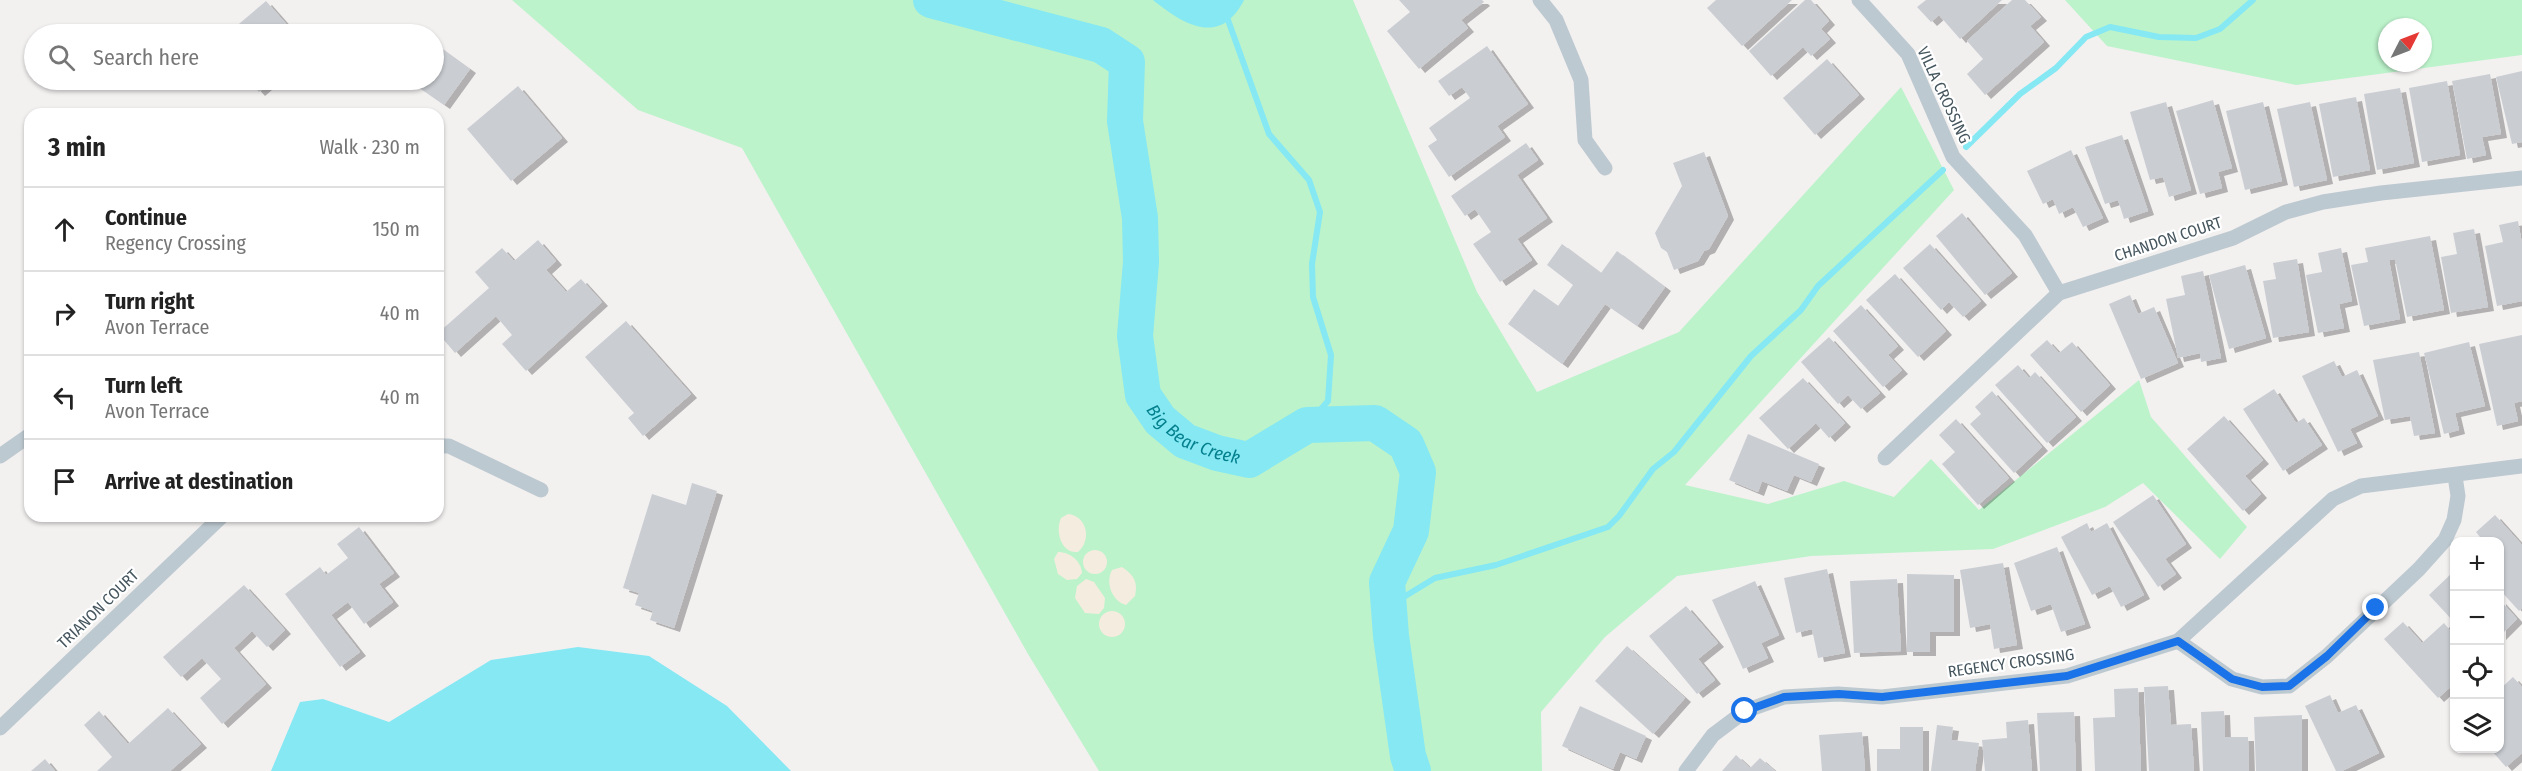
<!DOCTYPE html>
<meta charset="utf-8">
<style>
:root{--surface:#fff;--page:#f6f6f6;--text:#222;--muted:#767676;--line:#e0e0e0}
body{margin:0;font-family:"Fira Sans Condensed",sans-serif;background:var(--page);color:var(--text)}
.controls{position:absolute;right:18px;bottom:18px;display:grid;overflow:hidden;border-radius:12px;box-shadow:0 2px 4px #0004}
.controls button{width:54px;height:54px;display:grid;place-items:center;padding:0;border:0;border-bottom:2px solid var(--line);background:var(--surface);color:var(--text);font:30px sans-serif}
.compass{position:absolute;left:2378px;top:18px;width:54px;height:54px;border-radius:50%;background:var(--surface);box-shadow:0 2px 4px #0004;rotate:48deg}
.stop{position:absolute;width:18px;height:18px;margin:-14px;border:4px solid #1a73e8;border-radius:50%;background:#fff}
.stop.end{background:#1a73e8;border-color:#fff;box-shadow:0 2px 6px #0008}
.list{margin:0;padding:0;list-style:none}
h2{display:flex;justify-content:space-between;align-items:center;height:78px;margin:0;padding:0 24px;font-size:26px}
h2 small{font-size:20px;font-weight:400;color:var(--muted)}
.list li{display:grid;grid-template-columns:39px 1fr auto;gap:18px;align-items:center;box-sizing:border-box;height:84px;padding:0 24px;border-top:2px solid var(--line)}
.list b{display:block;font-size:22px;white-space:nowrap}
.list p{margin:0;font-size:20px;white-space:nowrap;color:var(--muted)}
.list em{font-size:20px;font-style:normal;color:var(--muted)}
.icon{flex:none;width:33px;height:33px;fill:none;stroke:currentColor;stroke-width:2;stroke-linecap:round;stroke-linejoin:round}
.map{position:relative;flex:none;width:2522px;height:771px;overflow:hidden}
.search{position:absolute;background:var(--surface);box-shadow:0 2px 4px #0004;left:24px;top:24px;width:420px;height:66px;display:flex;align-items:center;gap:15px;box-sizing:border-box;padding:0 21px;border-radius:33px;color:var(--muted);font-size:22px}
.panel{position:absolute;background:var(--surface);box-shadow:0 2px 4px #0004;left:24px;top:108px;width:420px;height:414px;border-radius:18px}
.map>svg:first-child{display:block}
.green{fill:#bcf3cb;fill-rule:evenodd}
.sand{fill:#f5ece0}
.water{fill:#85e8f3}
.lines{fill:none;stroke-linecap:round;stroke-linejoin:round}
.stream{stroke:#85e8f3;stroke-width:6}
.river{stroke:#85e8f3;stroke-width:36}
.building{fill:#caced3;filter:url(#shadow)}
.street{stroke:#bdc9d0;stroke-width:15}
.route{stroke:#1a73e8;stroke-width:8}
.labels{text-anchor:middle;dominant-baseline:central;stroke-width:4.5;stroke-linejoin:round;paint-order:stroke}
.street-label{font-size:16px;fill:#46565f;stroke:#fff}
.water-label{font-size:18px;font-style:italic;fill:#05808e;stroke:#fff}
</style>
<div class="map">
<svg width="2522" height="771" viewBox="0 0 2522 771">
<defs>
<filter id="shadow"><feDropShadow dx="6" dy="4" stdDeviation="0" flood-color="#0004"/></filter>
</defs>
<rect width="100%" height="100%" fill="#f3f0f0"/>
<g class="green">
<polygon points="512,0 1353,0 1477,292 1537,392 1679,332 1901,87 1954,190 1685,485 1768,504 1844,481 1894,497 1931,459 1979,510 2139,380 2151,417 2247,527 2220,559 2143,483 2105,507 1993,549 1811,556 1677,576 1605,637 1541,712 1542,771 1099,771 1028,654 742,148 638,110"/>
<path d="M2065,0h457v55l-226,30 -189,-39zM2387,27h36v36h-36z"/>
</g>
<g class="sand">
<path d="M1068,514c19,2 24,26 10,38 -17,2 -23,-21 -17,-34z"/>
<circle cx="1095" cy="562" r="12"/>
<path d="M1058,552c12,0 23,9 24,21l-5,6 -10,1 -9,-6 -4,-15z"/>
<path d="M1122,567c12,8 16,15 13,29l-9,9c-14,-4 -21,-22 -14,-35z"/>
<polygon points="1086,579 1094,582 1105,598 1104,608 1099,614 1085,613 1075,598 1077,586"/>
<circle cx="1112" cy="624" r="13"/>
</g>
<g class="water">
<path d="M1153,0h91c-24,47 -60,25 -91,0z"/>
<polygon points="578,647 649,656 727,706 791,771 271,771 300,702 323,699 389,722 491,660"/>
</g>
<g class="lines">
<g class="stream">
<polyline points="1223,15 1228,20 1269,134 1309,180 1320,212 1312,264 1313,297 1331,355 1328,401 1307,425"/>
<polyline points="1966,147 2020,94 2056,68 2086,37 2110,27 2159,37 2196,38 2220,29 2253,0"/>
<polyline points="1389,606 1435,578 1496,565 1608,527 1619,516 1653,469 1674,452 1751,356 1801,310 1818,286 1943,170"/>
</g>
<path class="river" id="s1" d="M931,0l170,45 26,17 -2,59 15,97 1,44 -6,74 8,59 17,25 25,21 32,12 32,7 58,-35 68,-2 31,21 12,28 -7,59 -24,51 4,54 17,120 5,15"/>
</g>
<g class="building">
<polygon points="1399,0 1482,0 1484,2 1461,20 1468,28 1419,69 1387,31 1410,12"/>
<polygon points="1716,0 1792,0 1742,46 1707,8"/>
<polygon points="1805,0 1811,0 1829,21 1821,29 1830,39 1811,56 1803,47 1771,76 1749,51"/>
<polygon points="1926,0 2002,0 1960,39 1939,15 1931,22 1917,7"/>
<polygon points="2012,0 2025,0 2041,17 2030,26 2044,42 1985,95 1967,74 1983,59 1967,41"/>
<polygon points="266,1 295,34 227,34"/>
<polygon points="434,43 470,69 444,105 408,80 434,80"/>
<polygon points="1487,46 1528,104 1497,126 1505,137 1449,177 1428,146 1437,140 1429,128 1470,98 1462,87 1449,96 1438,81"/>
<polygon points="1827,59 1859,95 1815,135 1783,98"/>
<polygon points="2522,71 2522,142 2512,144 2496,77"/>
<polygon points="2490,74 2501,134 2482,137 2486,155 2467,159 2452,81"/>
<polygon points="248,80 273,80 259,92"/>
<polygon points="2447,81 2460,155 2422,162 2409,88"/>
<polygon points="518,86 562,138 511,181 467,129"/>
<polygon points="2400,88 2414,163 2377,170 2364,94"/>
<polygon points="2356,97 2370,170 2333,177 2319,104"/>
<polygon points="2213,100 2232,168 2218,172 2222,188 2200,194 2176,111"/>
<polygon points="2166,102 2191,190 2169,197 2163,177 2150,180 2130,112"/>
<polygon points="2263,102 2282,181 2245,190 2226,111"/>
<polygon points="2310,102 2327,180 2294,187 2277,109"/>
<polygon points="2122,135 2148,211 2124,219 2118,200 2105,204 2085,147"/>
<polygon points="1526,143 1538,160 1517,175 1547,218 1517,239 1532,260 1500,282 1473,244 1491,232 1475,209 1465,216 1451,196"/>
<polygon points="2071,150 2103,218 2083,227 2073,207 2059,214 2053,199 2043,204 2027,171"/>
<polygon points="1704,152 1728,216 1709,249 1704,251 1698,261 1674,270 1667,252 1661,248 1655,233 1682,186 1673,163"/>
<polygon points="1962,213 2012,273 1985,295 1936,236"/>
<polygon points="2518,221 2522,244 2522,301 2497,306 2485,246 2503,242 2499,225"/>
<polygon points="2474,229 2488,307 2451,313 2441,257 2457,254 2453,233"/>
<polygon points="2430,236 2444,310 2407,317 2395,259 2389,260 2400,319 2364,326 2351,265 2368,262 2365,248"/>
<polygon points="538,240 556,261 546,270 566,292 581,279 602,302 526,371 502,344 512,335 496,316 455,353 438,333 489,288 475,272 502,248 514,261"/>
<polygon points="1562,244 1601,273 1617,251 1665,287 1637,326 1605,304 1562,364 1508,324 1534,289 1558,306 1573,285 1547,265"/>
<polygon points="1930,244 1981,301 1963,317 1949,302 1941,310 1903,268"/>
<polygon points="2341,248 2352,301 2339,304 2344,328 2318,333 2306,275 2322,272 2318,253"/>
<polygon points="2297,259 2309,332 2273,338 2263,281 2276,279 2273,263"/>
<polygon points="2245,265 2266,338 2229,349 2209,275"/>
<polygon points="2203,271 2221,358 2201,362 2200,353 2178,358 2166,299 2185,295 2181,276"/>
<polygon points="1895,274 1946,331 1918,357 1866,300"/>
<polygon points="2130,295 2138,314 2154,307 2178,363 2141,379 2109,304"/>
<polygon points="1861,305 1898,346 1888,355 1902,370 1883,387 1833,331"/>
<polygon points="626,321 691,394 643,436 628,418 634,413 585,357"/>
<polygon points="2522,335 2522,401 2514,403 2518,421 2497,426 2479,344"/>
<polygon points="1829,337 1880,393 1861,409 1848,395 1838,404 1801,362"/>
<polygon points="2047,340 2059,353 2072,342 2110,385 2081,412 2030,355"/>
<polygon points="2469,342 2485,406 2455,413 2459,430 2444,434 2424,353"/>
<polygon points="2419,352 2435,433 2414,436 2410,416 2385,420 2373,360"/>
<polygon points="2334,361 2342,377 2357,370 2378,416 2350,429 2357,443 2338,452 2302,376"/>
<polygon points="2018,365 2029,378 2035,372 2076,417 2047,443 1995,385"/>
<polygon points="1803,378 1845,423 1829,438 1816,423 1788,449 1759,418"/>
<polygon points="2274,389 2296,423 2304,418 2322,445 2283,471 2243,409"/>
<polygon points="1992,391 2042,447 2014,473 1970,424 1981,414 1975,407"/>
<polygon points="2224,416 2263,460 2245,476 2261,494 2243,511 2187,449"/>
<polygon points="1956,419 2009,478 1978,505 1942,464 1955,452 1939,435"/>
<polygon points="1748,434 1819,464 1811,482 1794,475 1787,491 1762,481 1758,492 1729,480"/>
<polygon points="692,483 717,491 674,628 650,620 653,611 635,605 639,593 623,588 652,494 686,505"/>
<polygon points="2153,495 2186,544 2165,559 2176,574 2158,587 2113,522"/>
<polygon points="2495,515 2522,545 2522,608 2519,611 2500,590 2500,542 2484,542 2476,532"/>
<polygon points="2087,523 2091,532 2107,523 2144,595 2121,607 2110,586 2092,595 2061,537"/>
<polygon points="359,527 394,573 379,584 393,602 364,624 348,602 331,615 360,652 340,667 285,594 320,567 326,575 348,558 337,544"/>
<polygon points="2057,547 2085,624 2061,632 2051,604 2031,611 2014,563"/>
<polygon points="2003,563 2017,645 1994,649 1990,624 1970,628 1960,570"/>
<polygon points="1827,569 1845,653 1818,658 1812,629 1796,633 1784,578"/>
<polygon points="2453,572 2454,574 2454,622 2429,595"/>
<polygon points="1907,574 1954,575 1954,632 1930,632 1930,652 1907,652"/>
<polygon points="1897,579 1901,651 1854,653 1850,581"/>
<polygon points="1755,581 1779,635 1761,643 1768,658 1743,669 1712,600"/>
<polygon points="244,585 285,630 267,647 252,631 234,648 266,684 222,724 200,698 221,679 202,658 181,677 163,657"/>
<polygon points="2500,600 2517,619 2500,636"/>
<polygon points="1686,606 1718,643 1698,659 1715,680 1697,694 1649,636"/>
<polygon points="2403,622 2422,643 2444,623 2454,635 2454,684 2438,698 2384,639"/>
<polygon points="1627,646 1685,698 1653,734 1595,681"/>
<polygon points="2513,677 2522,687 2522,753 2506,767 2491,750 2500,748 2500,742 2502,740 2500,737 2500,689"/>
<polygon points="2168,686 2171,725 2191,724 2194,771 2149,771 2144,687"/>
<polygon points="2138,688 2141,771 2095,771 2093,718 2115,717 2114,689"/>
<polygon points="2330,695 2338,713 2356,705 2379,753 2342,771 2336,771 2305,706"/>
<polygon points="1580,706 1646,736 1636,759 1620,752 1613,769 1562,746"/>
<polygon points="168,708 201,744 170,771 97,771 112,757 84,725 99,711 128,744"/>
<polygon points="2224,711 2225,737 2248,737 2249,771 2203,771 2201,712"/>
<polygon points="2074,712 2076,771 2040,771 2037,713"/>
<polygon points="2302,715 2302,771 2256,771 2254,717"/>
<polygon points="2028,720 2032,771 1985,771 1982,740 2007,738 2006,722"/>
<polygon points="1937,725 1953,727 1951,740 1979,743 1975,771 1931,771"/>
<polygon points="1900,727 1923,727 1923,771 1877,771 1877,749 1900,749"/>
<polygon points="1862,732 1865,771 1822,771 1819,735"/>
<polygon points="1736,755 1750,768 1760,758 1775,771 1722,771"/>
<polygon points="45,759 55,771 31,771"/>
</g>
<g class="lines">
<g class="street">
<polyline points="1540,0 1556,20 1581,80 1585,140 1605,168"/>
<polyline points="1859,0 1908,54 1953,157 2025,235 2059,293"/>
<polyline points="438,446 449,446 541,490"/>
<polyline points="0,456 30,435"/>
<polyline points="1885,458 2059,293 2233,238 2286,212 2323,202 2381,193 2522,178"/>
<polyline points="2178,641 2232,679 2262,687 2289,686 2327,656 2419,569 2445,540 2454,520 2458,496 2455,476"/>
<polyline points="0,728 222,516"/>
<polyline points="1686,771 1713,735 1745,711 1784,697 1838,694 1882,697 2067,676 2178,641 2333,499 2361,486 2522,466"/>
</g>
</g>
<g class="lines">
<polyline class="route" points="1745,711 1784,697 1839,694 1882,697 2067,676 2178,641 2232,679 2262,687 2289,686 2327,656 2376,608"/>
</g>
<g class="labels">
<g class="street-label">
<text transform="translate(1944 95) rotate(65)">VILLA CROSSING</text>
<text transform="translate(2168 239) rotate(-18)">CHANDON COURT</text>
<text transform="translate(98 609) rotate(-44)">TRIANON COURT</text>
<text transform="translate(2011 663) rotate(-8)">REGENCY CROSSING</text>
</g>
<g class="water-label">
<text stroke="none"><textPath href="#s1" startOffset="609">Big Bear Creek</textPath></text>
</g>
</g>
</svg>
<div class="controls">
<button>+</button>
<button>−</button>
<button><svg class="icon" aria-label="locate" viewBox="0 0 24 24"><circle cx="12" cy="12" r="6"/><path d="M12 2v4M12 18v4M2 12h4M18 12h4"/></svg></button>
<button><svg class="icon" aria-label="layers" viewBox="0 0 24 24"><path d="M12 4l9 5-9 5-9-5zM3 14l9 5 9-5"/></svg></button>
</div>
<svg class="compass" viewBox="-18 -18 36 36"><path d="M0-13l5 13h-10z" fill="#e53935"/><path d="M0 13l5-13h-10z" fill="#767676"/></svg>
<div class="stop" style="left:1745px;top:711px"></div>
<div class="stop end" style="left:2376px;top:608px"></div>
<div class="search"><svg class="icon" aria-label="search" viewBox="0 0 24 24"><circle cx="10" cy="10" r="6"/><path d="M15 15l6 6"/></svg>Search here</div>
<section class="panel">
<h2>3 min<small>Walk · 230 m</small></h2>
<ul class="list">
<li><svg class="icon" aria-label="ahead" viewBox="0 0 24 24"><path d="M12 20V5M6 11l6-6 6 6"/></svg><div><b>Continue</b><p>Regency Crossing</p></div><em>150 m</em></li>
<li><svg class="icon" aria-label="right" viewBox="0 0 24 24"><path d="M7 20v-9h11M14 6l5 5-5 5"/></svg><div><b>Turn right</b><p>Avon Terrace</p></div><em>40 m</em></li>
<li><svg class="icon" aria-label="left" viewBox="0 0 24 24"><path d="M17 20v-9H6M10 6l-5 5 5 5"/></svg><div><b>Turn left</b><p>Avon Terrace</p></div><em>40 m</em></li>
<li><svg class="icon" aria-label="arrive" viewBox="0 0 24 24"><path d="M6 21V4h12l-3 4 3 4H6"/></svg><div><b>Arrive at destination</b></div></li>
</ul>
</section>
</div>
